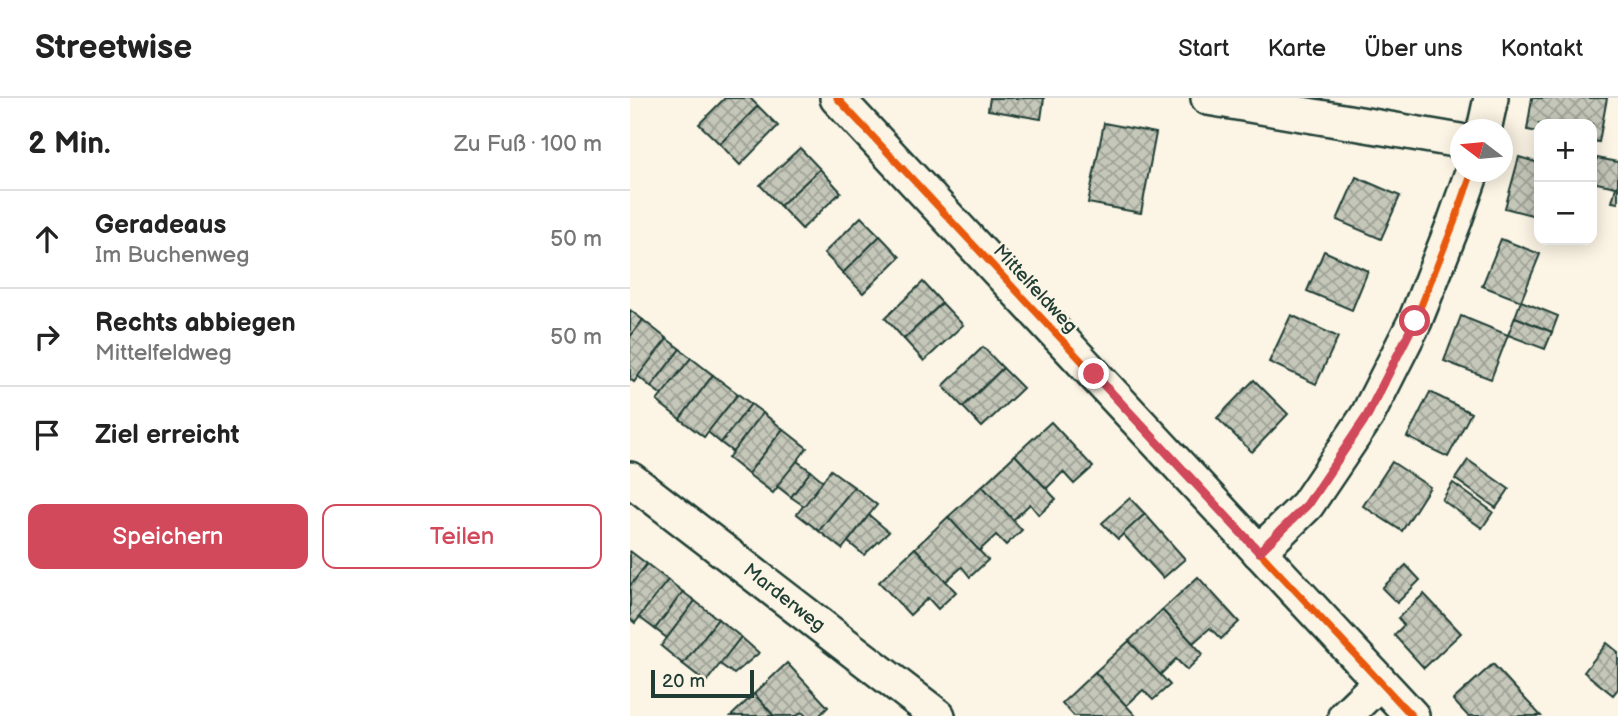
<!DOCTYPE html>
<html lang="de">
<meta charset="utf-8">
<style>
:root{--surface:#fff;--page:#f2f2f2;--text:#222;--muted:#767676;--line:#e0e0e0;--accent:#d1495b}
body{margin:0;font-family:"Balsamiq Sans",sans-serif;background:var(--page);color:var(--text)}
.controls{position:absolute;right:21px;top:21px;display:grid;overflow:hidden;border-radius:14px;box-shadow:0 4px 18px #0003}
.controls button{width:63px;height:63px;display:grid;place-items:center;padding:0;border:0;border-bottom:2px solid var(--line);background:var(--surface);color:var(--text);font:35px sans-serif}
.compass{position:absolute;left:820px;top:21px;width:63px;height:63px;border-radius:50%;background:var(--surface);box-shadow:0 4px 18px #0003;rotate:286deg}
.scale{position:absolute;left:21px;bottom:18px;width:103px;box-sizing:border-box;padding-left:7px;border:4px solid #1f3d34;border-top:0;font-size:19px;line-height:24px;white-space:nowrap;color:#1f3d34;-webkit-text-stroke:5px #fcf5e5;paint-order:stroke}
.stop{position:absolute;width:21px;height:21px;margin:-16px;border:5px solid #d1495b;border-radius:50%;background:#fff}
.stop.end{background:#d1495b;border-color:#fff;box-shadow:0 2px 7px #0008}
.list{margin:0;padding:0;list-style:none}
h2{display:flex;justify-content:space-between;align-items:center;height:91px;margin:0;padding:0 28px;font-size:30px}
h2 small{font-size:23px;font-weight:400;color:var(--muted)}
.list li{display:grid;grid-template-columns:46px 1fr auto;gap:21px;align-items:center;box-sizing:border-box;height:98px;padding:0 28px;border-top:2px solid var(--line)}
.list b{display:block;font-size:26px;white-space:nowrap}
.list p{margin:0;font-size:23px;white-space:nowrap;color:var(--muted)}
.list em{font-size:23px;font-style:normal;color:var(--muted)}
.actions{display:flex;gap:14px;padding:21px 28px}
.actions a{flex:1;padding:16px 0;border:2px solid var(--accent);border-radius:14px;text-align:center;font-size:24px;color:var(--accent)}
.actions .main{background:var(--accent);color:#fff}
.icon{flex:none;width:38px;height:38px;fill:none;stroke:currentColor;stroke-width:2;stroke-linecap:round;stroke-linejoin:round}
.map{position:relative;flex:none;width:988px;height:618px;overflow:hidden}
header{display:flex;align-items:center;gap:42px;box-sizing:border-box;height:98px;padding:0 35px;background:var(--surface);border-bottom:2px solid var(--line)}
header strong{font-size:33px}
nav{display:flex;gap:38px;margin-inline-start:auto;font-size:24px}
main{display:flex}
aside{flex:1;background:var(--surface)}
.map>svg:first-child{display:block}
.building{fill:url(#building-cross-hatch);stroke:#1f3d34;stroke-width:2}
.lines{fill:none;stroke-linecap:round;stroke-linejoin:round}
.minor-casing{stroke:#1f3d34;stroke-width:38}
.minor{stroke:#fcf5e5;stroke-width:33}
.cycleway-casing{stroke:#fcf5e5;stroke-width:11}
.cycleway{stroke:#e8590c;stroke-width:7}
.route{stroke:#d1495b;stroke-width:9}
.labels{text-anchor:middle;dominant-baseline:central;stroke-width:5;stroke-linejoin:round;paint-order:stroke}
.street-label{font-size:19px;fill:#1f3d34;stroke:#fcf5e5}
</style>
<header>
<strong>Streetwise</strong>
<nav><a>Start</a><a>Karte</a><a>Über uns</a><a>Kontakt</a></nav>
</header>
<main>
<aside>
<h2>2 Min.<small>Zu Fuß · 100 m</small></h2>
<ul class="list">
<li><svg class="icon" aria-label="ahead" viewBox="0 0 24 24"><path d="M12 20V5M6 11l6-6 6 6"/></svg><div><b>Geradeaus</b><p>Im Buchenweg</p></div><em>50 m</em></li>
<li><svg class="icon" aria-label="right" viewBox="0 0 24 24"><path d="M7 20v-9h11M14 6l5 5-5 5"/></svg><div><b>Rechts abbiegen</b><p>Mittelfeldweg</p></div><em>50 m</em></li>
<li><svg class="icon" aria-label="arrive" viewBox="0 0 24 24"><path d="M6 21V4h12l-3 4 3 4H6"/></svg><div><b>Ziel erreicht</b></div></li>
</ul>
<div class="actions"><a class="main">Speichern</a><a>Teilen</a></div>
</aside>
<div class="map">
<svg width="988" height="618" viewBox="0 0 988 618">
<defs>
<pattern id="building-cross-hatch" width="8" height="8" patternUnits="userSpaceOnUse" patternTransform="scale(1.75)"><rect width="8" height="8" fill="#c5c7b9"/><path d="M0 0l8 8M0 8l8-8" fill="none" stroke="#9fa397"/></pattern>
</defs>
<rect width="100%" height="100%" fill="#fcf5e5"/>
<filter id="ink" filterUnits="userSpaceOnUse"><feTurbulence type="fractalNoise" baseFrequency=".0143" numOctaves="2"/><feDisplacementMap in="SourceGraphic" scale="14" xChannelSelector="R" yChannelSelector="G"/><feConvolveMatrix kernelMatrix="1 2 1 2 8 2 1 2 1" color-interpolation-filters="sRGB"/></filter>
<g filter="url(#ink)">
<g class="building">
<polygon points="95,0 120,0 128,8 90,46 69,26"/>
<polygon points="360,0 414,0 411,21 358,12"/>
<polygon points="902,0 977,0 969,44 962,43 962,26 909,26 909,34 897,32"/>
<polygon points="128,8 148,28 110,67 90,46"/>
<polygon points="474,25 526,35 511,115 458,105"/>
<polygon points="170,50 190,71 150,108 130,87"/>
<polygon points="889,59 909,65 909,119 875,110"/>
<polygon points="967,60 988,64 988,105 982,104 986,89 962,84"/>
<polygon points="190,71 211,94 172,131 150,108"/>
<polygon points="726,79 770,98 751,141 707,122"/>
<polygon points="231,119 250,138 213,175 194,155"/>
<polygon points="250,138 270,159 233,195 213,175"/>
<polygon points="871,141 910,156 891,203 852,188"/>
<polygon points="694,153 738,173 722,212 677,193"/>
<polygon points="293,184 312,205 274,241 255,220"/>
<polygon points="891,203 928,218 922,234 885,219"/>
<polygon points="312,205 333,227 294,263 274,241"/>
<polygon points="0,212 13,222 0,239"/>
<polygon points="661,217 708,239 686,286 639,264"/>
<polygon points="831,218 878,237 861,281 814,263"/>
<polygon points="885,219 922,234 915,251 878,237"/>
<polygon points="13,222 37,241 4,284 0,281 0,239"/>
<polygon points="37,241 50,251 21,289 8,278"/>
<polygon points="353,249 373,270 333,309 313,288"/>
<polygon points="50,251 61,260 32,297 21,289"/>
<polygon points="61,260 83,277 50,321 27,303"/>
<polygon points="373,270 393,290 352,329 333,309"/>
<polygon points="83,277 108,296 74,339 50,321"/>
<polygon points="624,282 658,316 622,354 587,320"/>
<polygon points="800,294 841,315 818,359 777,339"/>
<polygon points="108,296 121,306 91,345 78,334"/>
<polygon points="121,306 133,315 103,354 91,345"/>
<polygon points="133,315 153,331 118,376 98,360"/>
<polygon points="421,324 463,369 444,386 433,374 416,391 385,357"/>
<polygon points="153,331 177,350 143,395 118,376"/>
<polygon points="385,357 426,401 409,417 400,406 383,422 352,388"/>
<polygon points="838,362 879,391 866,410 825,381"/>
<polygon points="167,363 181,373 161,399 147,388"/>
<polygon points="762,364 800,389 772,433 733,408"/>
<polygon points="201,372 224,389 189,433 167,416"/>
<polygon points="181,373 193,383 174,408 161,399"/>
<polygon points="823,385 863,414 852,430 812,402"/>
<polygon points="352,388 392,432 376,447 366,437 349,453 318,419"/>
<polygon points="224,389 247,407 212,451 189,433"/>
<polygon points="500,400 515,416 488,441 472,425"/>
<polygon points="515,416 555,461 533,480 493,436"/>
<polygon points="239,417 259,434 234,457 218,444"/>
<polygon points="318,419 358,462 340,479 332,469 315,484 285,450"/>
<polygon points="285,450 326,494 308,511 298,500 280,517 249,484"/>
<polygon points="0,453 17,466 0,488"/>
<polygon points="17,466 38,482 5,525 0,521 0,488"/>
<polygon points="776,467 790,482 767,505 752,490"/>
<polygon points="568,479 609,524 591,541 580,530 563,545 532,512"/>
<polygon points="38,482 53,494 25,531 9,519"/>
<polygon points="53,494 65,503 37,540 25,531"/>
<polygon points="794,496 831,535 794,570 764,537 774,527 768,520"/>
<polygon points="65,503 88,521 53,566 31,548"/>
<polygon points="532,512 573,556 557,572 546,561 530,577 499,543"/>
<polygon points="88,521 111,539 76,584 53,566"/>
<polygon points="111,539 129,555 104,576 90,566"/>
<polygon points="499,543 540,587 523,602 513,592 496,608 465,574"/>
<polygon points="977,545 988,554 988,591 983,597 954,574"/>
<polygon points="157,565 198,609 189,618 176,618 172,614 167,618 144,618 124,596"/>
<polygon points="863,566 911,618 838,618 823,602"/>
<polygon points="465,574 505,617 504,618 444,618 432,605"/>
<polygon points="124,596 144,618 101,618"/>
</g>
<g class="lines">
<defs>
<g id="minor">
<polyline points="207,0 782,618"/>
<polyline points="578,0 830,43"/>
<polyline points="854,32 861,0"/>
<polyline points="0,381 308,618"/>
<polyline points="629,454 677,407 737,318 785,223 824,125 842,74"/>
<polyline points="715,618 750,584"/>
</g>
</defs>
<use href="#minor" class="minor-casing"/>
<use href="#minor" class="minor"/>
<defs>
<g id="cycleway">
<polyline points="207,0 782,618"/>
<polyline points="629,454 677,407 737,318 785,223 824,125 842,74"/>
</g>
</defs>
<use href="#cycleway" class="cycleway-casing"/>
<use href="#cycleway" class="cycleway"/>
</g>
</g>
<g class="lines" filter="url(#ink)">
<polyline class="route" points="464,276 629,454 677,407 737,318 785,223"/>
</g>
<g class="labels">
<g class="street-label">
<text transform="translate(405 191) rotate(47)">Mittelfeldweg</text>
<text transform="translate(154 500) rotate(38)">Marderweg</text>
</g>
</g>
</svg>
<div class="controls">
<button>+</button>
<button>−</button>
</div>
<svg class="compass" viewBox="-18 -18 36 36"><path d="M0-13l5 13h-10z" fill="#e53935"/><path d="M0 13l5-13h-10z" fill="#767676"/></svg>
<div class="scale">20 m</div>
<div class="stop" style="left:785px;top:223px"></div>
<div class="stop end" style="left:464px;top:276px"></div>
</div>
</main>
